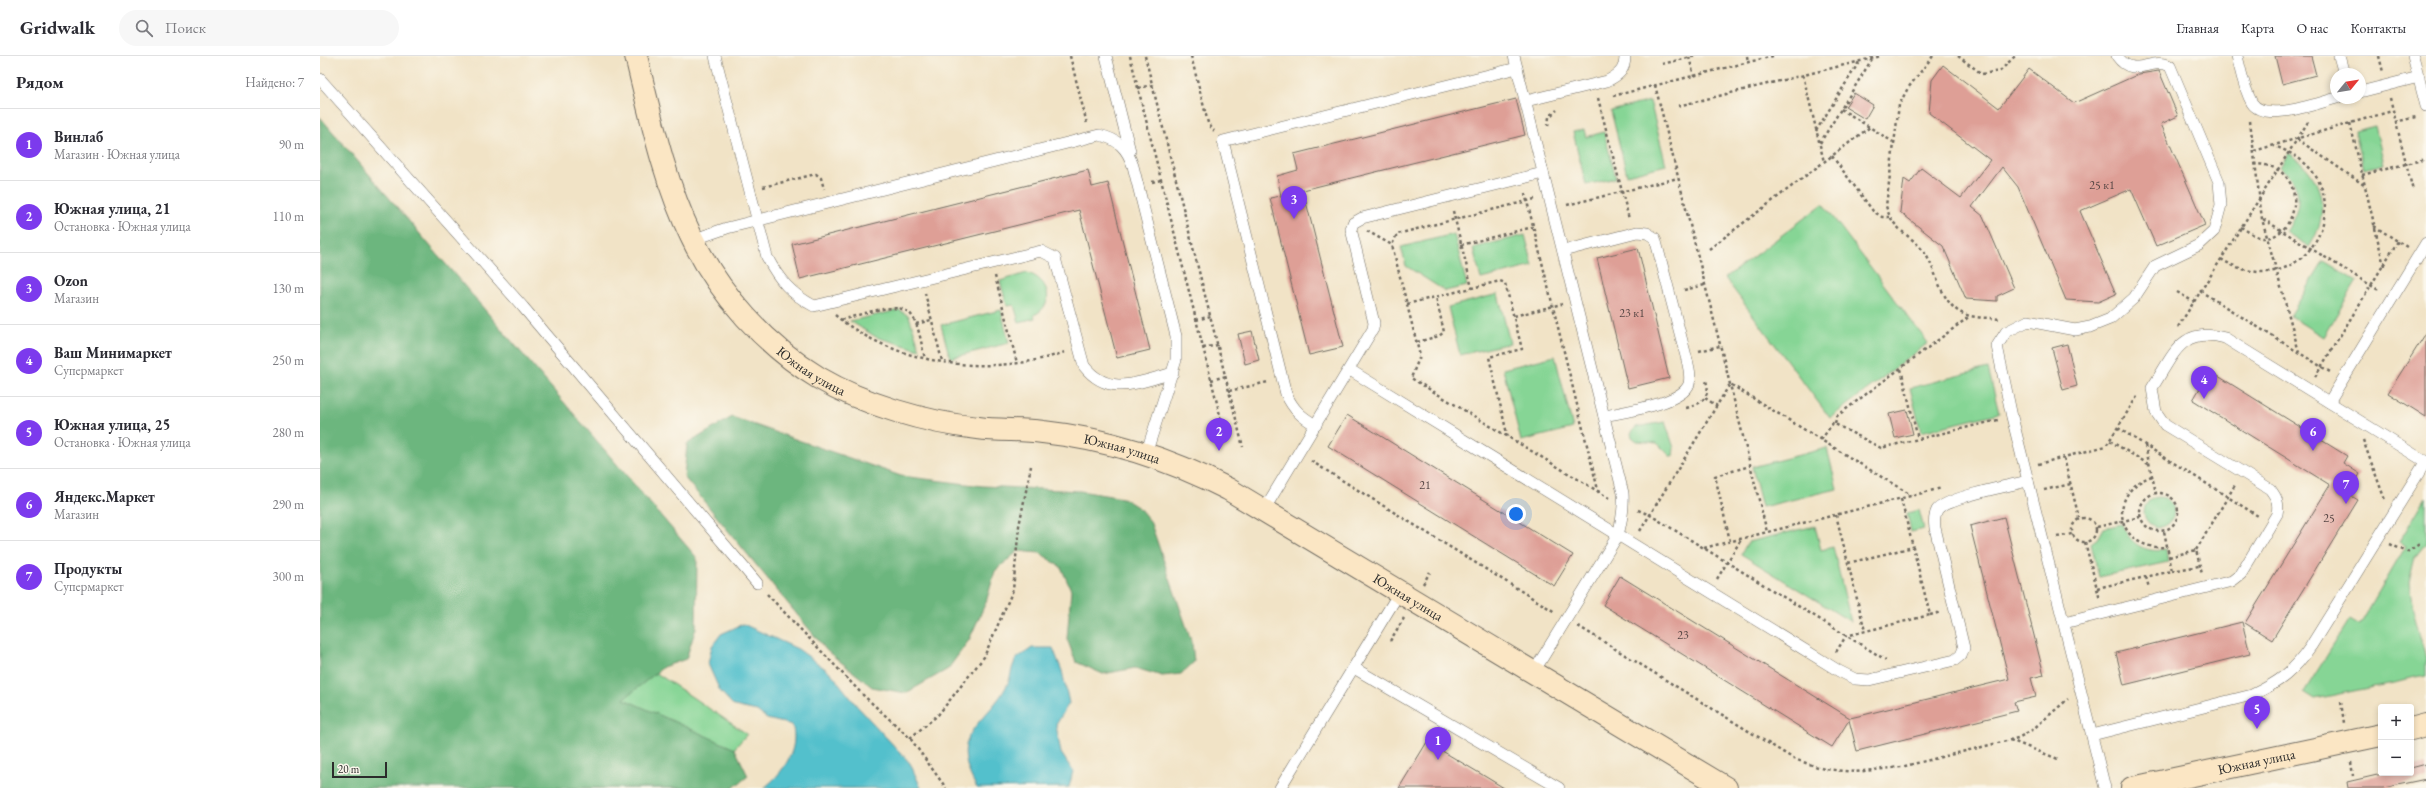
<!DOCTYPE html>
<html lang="ru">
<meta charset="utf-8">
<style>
:root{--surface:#fff;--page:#f7f7f7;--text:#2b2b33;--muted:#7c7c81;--line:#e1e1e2;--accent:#7c3aed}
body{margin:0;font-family:"EB Garamond",serif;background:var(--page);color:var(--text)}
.controls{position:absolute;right:12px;bottom:12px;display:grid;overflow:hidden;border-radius:4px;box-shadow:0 2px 6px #0003}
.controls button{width:36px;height:36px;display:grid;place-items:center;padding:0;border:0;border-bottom:1px solid var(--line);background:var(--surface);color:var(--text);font:20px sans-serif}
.compass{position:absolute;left:2010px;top:12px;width:36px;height:36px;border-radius:50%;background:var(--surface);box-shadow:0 2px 6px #0003;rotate:60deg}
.scale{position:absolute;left:12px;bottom:10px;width:55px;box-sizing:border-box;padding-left:4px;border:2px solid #2b2b2b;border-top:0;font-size:11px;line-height:14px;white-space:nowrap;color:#2b2b2b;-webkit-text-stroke:3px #fbf7ec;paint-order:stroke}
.you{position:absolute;left:1196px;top:458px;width:14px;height:14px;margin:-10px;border:3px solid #fff;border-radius:50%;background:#1a73e8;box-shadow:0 0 0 6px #1a73e833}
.badge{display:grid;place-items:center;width:26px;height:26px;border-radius:50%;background:var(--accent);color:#fff;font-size:13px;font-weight:700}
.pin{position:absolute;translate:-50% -33px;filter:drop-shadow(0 1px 2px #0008)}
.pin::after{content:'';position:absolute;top:21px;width:14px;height:12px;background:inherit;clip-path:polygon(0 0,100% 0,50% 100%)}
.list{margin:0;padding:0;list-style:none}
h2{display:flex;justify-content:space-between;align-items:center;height:52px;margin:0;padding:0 16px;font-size:17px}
h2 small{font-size:13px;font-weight:400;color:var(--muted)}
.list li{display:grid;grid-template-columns:26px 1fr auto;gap:12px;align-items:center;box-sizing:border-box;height:72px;padding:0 16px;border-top:1px solid var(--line)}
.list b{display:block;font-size:15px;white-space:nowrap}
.list p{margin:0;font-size:13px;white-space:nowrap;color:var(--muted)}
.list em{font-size:13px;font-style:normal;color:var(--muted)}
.icon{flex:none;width:22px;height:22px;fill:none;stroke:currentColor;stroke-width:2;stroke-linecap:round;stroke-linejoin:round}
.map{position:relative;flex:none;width:2106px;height:732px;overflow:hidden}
header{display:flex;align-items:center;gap:24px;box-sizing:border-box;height:56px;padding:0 20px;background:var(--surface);border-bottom:1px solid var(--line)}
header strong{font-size:19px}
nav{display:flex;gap:22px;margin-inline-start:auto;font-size:14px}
.search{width:280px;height:36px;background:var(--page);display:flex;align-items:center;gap:10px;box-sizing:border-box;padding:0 14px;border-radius:22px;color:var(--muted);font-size:15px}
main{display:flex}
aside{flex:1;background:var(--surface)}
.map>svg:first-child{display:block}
.green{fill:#86d595;stroke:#588060}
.forest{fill:#6cb67e;stroke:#4c7054}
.water{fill:#53c0cc;stroke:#3f767c}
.building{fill:#de9f96}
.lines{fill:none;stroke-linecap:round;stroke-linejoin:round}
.lane-casing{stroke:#706b61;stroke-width:12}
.secondary-casing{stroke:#706b61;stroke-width:24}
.path{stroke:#706b61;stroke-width:2.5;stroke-dasharray:3 3;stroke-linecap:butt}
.lane{stroke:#fff;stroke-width:11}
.secondary{stroke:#fbe6c4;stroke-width:22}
.labels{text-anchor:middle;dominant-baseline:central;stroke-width:3;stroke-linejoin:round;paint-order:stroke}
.number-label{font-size:12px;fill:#584846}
.street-label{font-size:14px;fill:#2b2b2b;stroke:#fbf7ec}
</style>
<header>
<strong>Gridwalk</strong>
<div class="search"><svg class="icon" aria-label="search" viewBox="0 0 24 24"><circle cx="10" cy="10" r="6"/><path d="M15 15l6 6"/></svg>Поиск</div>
<nav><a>Главная</a><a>Карта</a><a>О нас</a><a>Контакты</a></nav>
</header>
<main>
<aside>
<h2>Рядом<small>Найдено: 7</small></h2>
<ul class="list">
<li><span class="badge">1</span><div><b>Винлаб</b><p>Магазин · Южная улица</p></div><em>90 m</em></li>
<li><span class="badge">2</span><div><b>Южная улица, 21</b><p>Остановка · Южная улица</p></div><em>110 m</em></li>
<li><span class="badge">3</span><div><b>Ozon</b><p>Магазин</p></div><em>130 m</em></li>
<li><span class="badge">4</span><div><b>Ваш Минимаркет</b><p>Супермаркет</p></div><em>250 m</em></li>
<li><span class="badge">5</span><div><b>Южная улица, 25</b><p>Остановка · Южная улица</p></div><em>280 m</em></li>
<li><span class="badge">6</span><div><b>Яндекс.Маркет</b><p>Магазин</p></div><em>290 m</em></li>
<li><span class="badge">7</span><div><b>Продукты</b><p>Супермаркет</p></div><em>300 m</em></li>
</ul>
</aside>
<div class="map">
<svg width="2106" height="732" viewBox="0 0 2106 732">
<rect width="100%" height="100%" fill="#fbf7ec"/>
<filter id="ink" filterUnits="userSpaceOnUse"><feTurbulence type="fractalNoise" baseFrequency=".025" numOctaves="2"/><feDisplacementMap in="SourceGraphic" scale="8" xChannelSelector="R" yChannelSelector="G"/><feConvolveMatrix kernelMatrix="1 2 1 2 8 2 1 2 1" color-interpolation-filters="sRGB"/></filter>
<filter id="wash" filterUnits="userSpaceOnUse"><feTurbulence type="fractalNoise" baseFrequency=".012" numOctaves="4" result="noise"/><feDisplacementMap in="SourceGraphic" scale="16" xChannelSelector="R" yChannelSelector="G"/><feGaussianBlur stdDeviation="0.9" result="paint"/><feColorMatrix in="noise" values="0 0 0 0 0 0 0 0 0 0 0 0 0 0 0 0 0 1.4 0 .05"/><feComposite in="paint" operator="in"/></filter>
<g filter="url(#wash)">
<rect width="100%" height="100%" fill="#f1e3c6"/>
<g class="green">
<polygon points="1330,45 1346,109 1307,119 1291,55"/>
<polygon points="2055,70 2064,108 2044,113 2035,75"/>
<polygon points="1264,74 1266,81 1284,76 1296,122 1266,129 1253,76"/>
<path d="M1969,97c34,22 43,60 20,94l-23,-15c16,-25 18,-44 -6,-65z"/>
<polygon points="1503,148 1608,287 1510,362 1405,222"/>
<polygon points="1134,178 1147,230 1125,235 1086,210 1081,191"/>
<polygon points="1205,179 1213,210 1161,223 1153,192"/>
<polygon points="2004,205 2037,225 2003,281 1970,260"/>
<path d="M707,217c21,5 30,31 7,42l1,3 -16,4 -5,-17 -7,1 -7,-25z"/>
<polygon points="1178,238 1190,287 1140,299 1128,251"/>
<polygon points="579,254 589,260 600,294 556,281 530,265"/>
<polygon points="681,254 689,287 630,302 621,269"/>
<polygon points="1235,300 1253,372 1201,385 1183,313"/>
<polygon points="1668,312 1679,357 1601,376 1590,332"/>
<polygon points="1345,366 1354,392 1353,400 1350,400 1337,387 1317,385 1312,381 1311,377 1316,371"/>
<polygon points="1507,392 1517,433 1442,451 1432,411"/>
<circle cx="1839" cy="456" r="15"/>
<polygon points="2106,441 2106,487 2095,501 2089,526 2093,554 2106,603 2106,620 1995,643 1984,636 2030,563 2040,569 2086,490 2079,486"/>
<polygon points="1599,454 1604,473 1591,476 1587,457"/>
<path d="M1802,468c8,20 22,29 44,26l2,12 -69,15 -8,-34 8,-6 5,-9z"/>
<polygon points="1495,470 1501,494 1513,491 1531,566 1421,498 1428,486"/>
<polygon points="308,598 427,678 380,732 197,732"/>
</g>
<g class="forest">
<polygon points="0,61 377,502 376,572 366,603 343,611 304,643 415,693 428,720 413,732 0,732"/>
<polygon points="412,361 581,420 663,430 760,435 803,442 819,452 830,465 872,587 874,606 861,618 842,620 815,612 783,618 756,606 747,583 751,534 741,511 720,497 698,495 675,515 666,546 649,584 628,613 586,637 552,631 507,595 364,421 367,388"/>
</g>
<g class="water">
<path d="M423,568l55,25 33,24 26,33 53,57 11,25h-157c19,-15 36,-39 28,-63l-25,-6 -10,-8 -23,-5 -14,-15 -12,-27 4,-18 9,-12z"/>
<path d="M712,592h21l9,23 7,32 -13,22 5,28 12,18 -4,16 -92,1c-32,-56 9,-62 30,-103 4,-7 4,-17 8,-24 3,-5 12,-9 17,-13z"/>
</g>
<g id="blocks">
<g class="building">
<polygon points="1955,0 1991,0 1996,19 1962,28"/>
<polygon points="1623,9 1679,52 1709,13 1754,47 1819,18 1839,15 1858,60 1841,68 1885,169 1836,190 1811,133 1760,155 1796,238 1778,246 1746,244 1698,131 1682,111 1652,151 1663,160 1694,232 1677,240 1677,245 1646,243 1623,190 1580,156 1584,123 1590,127 1601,112 1641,142 1670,104 1609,57 1612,24"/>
<polygon points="1534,37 1553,49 1545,63 1525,51"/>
<polygon points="1196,43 1205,79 983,134 1023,291 989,299 950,142 961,140 957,120 978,114 974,98"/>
<polygon points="768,114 772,131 788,127 830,294 797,302 759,154 480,223 472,188"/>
<polygon points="1318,192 1349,322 1308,332 1277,202"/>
<polygon points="932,275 939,304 925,308 918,278"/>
<polygon points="2106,277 2106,361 2068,337"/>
<polygon points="1747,288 1757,330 1743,334 1732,292"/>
<polygon points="1890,315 2027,400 2023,407 2040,418 2028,438 2038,444 1952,584 1925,567 2010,429 1873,344"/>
<polygon points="1587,354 1593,378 1575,382 1569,358"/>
<polygon points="1027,359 1253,499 1234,530 1008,390"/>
<polygon points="1684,461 1724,619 1711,622 1716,641 1694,646 1697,655 1537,695 1529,664 1512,691 1283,549 1300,520 1530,662 1543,659 1689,623 1650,470"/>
<polygon points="1922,566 1930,598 1804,629 1796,597"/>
<polygon points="1107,686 1161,718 1184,732 1079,732"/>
<polygon points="2106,708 2106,723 2063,732 2028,732 2027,726 2066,717 2091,717 2091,712"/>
</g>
</g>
</g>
<g filter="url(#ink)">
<use href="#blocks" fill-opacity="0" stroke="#706b61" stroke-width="1"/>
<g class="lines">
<defs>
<g id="lane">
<path d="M395,0l52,201c12,23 24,37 47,49l227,-55 14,7 29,108c25,32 55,16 89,7"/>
<polyline points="786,0 810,95"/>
<path d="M1194,0l109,437c1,15 -1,27 -5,42l-85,138"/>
<path d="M1917,0c4,16 7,33 15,47 13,20 65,0 85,-5"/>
<polyline points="2019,0 2024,18"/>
<polyline points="2093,0 2106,50"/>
<polyline points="0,23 203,251 437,527"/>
<polyline points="2040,36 2099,21"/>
<path d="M1206,45l81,-20c12,-6 18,-11 18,-25"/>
<path d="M372,184l35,-12 372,-93c19,4 28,13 34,31l43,170v24l-30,94"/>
<path d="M1243,195l74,-19 10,1 8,5 32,122c2,8 4,16 2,24 -7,20 -66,28 -85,32"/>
<path d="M1030,314l489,301 16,8 14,1 86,-20 6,-5 3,-7 -29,-120c-1,-7 -1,-12 2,-18 8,-12 74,-25 91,-29"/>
<polyline points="2009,346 2106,187"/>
<path d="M996,369c-15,-8 -23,-16 -30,-31l-63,-253 294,-73"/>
<polyline points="944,454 1053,273 1054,267 1031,173 1033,167 1042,162 1223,117"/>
<path d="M1744,567l168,-42 9,-7 36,-60c2,-11 0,-16 -7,-25l-105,-64 -9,-13 -4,-24c22,-33 28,-62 73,-50l201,124"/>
<polyline points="1034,612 1239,732"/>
<path d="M1772,679l160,-40c28,-13 42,-24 59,-49l115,-185"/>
<polyline points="960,732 1079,537"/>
<path d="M1785,732l-93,-371 -15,-71 9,-14 22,-11 47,9 15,-3 20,-8 24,-21 21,-32 44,-21 15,-14 7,-26 -2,-23 -49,-116c-19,-10 -36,14 -53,-10"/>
</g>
<g id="secondary">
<path id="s1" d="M316,0c15,62 28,125 56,182 27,56 74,108 127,140 44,26 108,45 159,50 21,3 43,1 65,4 65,7 127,27 185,57l498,299"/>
<polyline points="2091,673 2106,669"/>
<path id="s2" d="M1812,732l249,-53"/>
</g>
</defs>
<use href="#lane" class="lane-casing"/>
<use href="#secondary" class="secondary-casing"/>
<g class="path">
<polyline points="750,0 767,68"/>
<polyline points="810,0 905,379"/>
<polyline points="825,0 923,391"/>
<polyline points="871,0 888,67 894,75"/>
<polyline points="1427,0 1428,6"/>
<path d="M1613,0l-25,32 -9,17 -13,101c8,28 27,28 40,49 11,18 14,43 32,56 12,8 29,6 42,8"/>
<polyline points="1638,0 1662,18 1680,15 1695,0"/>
<polyline points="2059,0 2063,16"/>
<polyline points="1369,1 1374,20"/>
<polyline points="1342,8 1376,0"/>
<polyline points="1483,19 1504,106"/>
<polyline points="1335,29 1447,476"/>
<polyline points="818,32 833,29"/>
<polyline points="1293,40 1453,0"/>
<polyline points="1278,42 1309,163"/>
<polyline points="2070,42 2093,135"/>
<polyline points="1358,50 1561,0"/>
<polyline points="1521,53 1573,86"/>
<polyline points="1930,65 1942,163 1979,296"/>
<polyline points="2075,66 2096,61"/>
<polyline points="2030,67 2064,210"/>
<polyline points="1228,70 1229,61 1237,54"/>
<polyline points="1496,75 1539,6"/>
<polyline points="1977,83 2044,129"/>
<polyline points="1500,87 1552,3"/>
<polyline points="1934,95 2072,55"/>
<polyline points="1512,100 1553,155 1562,161 1569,161"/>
<polyline points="2042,119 2106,103"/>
<polyline points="832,126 841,124"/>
<polyline points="443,131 496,118 501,122 504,133"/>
<polyline points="1205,137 1279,438"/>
<polyline points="1215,143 1077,178 1072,189 1100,300 1091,322 1289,442"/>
<polyline points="1247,149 1358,122"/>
<polyline points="1133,155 1152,232"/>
<polyline points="1943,163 2060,235"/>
<polyline points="2054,170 2087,191"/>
<path d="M1921,171c6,4 17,12 25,11 35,-4 44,-73 -11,-74"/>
<polyline points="1047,175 1072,189"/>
<polyline points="1141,189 1213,171"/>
<polyline points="1389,193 1550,71"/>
<path d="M1901,203c88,55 154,-79 53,-113"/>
<polyline points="675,220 697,307"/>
<polyline points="1364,234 1385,229"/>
<polyline points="1880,235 2010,316"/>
<polyline points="1857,236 1874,246"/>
<polyline points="605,237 622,305"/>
<polyline points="1087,248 1180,225 1185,227 1202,293 1169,301 1188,382"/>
<path d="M515,259c61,51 156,63 230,37"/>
<polyline points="1194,260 1242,248"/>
<path d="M521,264c17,-4 60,-22 71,-4 8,12 9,29 13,42"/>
<polyline points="876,264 891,260"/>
<polyline points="596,268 611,264"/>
<polyline points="1858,271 1988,66"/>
<polyline points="1097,286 1119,280 1124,276 1116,241"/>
<polyline points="883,292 898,289"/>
<polyline points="1379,295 1400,290"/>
<polyline points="1581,313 1598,383"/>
<polyline points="1995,321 2078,185"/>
<polyline points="891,324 906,320"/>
<polyline points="909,335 948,326"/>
<polyline points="1385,342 1397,350"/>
<path d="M1366,352c15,-3 27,-13 19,-29"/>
<polyline points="1515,367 1517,360 1650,260"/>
<polyline points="1798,372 1938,460"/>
<polyline points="1501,384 1513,367 1561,392 1678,364"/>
<polyline points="2043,384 2065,444"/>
<polyline points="1790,385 1830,409"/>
<polyline points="1825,389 1836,437"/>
<polyline points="1744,402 1759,462"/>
<polyline points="991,405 1235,556"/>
<polyline points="1718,408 1786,390 1818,339"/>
<path d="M1832,420c-48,17 -35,76 15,71"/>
<polyline points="1724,434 1751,428"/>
<circle cx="1839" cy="456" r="19"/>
<polyline points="1318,454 1330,459 1566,604"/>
<polyline points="1516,459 1545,575"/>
<circle cx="1764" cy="474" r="12"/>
<polyline points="1777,471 1820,461"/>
<polyline points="1320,475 1410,328 1591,439"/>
<polyline points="1737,481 1752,478"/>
<polyline points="1410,485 1395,420 1430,410"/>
<polyline points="1765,486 1780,544"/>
<polyline points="2070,488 2087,496 2101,487"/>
<polyline points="1384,492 1622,432"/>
<polyline points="1876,494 1915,429"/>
<polyline points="1849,501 1876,494 1882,518"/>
<polyline points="1528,507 1593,491"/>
<polyline points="1852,515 1879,510"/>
<polyline points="1826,521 1829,532"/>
<polyline points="1397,523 1422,482"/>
<polyline points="1103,528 1110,516"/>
<polyline points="1777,532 1852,515 1844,475"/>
<polyline points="447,538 543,639 590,682 626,732"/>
<polyline points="1610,559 1621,556"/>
<polyline points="1258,570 1474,703 1504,713 1535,716 1581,711 1698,682 1712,674 1748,643"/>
<polyline points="1070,585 1084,562"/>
<polyline points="1516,596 1526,580 1610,559 1581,443"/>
<polyline points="2021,646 2024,667"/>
<polyline points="590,682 618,659 664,601 693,534 699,470 711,410"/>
<polyline points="1690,684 1738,703"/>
<polyline points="2031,706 2033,720"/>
</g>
<use href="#lane" class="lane"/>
<use href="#secondary" class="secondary"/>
</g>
</g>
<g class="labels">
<g class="number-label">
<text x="1782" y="129">25 к1</text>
<text x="1312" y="257">23 к1</text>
<text x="1105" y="429">21</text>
<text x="2009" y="462">25</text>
<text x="1363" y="579">23</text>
</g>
<g class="street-label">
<text stroke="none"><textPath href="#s1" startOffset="372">Южная улица</textPath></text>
<text stroke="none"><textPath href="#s1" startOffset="696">Южная улица</textPath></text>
<text stroke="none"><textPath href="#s1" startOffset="1020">Южная улица</textPath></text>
<text stroke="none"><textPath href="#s2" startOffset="127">Южная улица</textPath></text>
</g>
</g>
</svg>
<div class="controls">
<button>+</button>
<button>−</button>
</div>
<svg class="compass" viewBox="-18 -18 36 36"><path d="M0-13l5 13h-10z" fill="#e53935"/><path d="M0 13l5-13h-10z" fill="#7c7c81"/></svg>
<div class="scale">20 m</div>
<div class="you"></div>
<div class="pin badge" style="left:1118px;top:704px">1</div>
<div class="pin badge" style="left:899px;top:395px">2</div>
<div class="pin badge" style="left:974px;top:163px">3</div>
<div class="pin badge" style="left:1884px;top:343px">4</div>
<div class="pin badge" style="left:1937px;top:673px">5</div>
<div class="pin badge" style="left:1993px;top:395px">6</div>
<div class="pin badge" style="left:2026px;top:448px">7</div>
</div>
</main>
